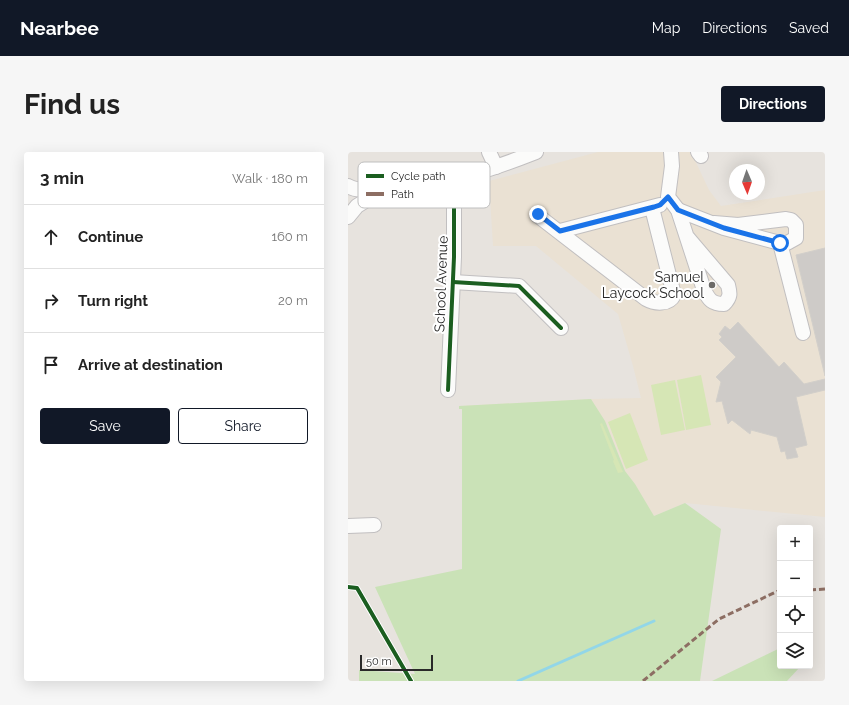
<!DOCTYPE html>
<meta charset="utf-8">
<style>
:root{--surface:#fff;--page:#f6f6f6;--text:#222;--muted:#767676;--line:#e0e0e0;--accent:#111827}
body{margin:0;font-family:Raleway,sans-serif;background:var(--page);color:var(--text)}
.controls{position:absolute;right:12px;bottom:12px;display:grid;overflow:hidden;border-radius:4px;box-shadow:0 4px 16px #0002}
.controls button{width:36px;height:36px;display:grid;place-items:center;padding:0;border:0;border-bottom:1px solid var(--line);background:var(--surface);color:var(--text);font:20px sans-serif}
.compass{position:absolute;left:381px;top:12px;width:36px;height:36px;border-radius:50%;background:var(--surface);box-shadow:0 4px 16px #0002;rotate:178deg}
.scale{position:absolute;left:12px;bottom:10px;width:73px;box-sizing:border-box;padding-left:4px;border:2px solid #292929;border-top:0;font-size:11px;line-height:14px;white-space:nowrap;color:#292929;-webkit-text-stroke:3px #fff;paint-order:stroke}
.stop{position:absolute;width:12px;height:12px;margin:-9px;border:3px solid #1a73e8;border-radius:50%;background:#fff}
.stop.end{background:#1a73e8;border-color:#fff;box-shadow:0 1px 4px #0008}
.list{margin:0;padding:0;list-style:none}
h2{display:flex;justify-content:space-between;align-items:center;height:52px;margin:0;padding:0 16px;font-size:17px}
h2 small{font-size:13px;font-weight:400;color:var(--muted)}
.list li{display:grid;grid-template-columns:26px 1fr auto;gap:12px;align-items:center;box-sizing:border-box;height:64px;padding:0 16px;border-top:1px solid var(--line)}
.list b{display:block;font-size:15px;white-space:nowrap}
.list em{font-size:13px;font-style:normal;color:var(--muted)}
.actions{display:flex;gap:8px;padding:12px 16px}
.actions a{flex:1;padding:9px 0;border:1px solid var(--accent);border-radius:4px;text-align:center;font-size:14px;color:var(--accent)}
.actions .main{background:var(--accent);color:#fff}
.icon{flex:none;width:22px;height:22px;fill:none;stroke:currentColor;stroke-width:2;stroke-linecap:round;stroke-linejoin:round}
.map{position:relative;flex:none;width:477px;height:529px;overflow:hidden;border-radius:4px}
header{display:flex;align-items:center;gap:24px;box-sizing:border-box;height:56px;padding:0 20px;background:var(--accent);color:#fff}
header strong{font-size:19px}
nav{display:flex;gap:22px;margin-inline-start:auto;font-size:14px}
.intro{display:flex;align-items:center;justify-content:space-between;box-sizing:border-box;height:96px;padding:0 24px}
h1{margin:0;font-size:28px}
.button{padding:10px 18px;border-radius:4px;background:var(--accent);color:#fff;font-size:14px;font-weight:700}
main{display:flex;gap:24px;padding:0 24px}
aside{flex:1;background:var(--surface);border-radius:4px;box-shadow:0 4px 16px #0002}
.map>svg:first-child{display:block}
.education{fill:#eae1d3}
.green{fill:#cae2b7}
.pitch{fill:#d6e6b5}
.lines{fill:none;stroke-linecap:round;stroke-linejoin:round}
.stream{stroke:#92d6e8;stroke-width:3}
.building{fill:#cecbc8;stroke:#d2cfca}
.minor-casing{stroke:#c1bfc0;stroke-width:16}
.minor{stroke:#fbfbfa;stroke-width:14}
.quiet{stroke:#8d6e63;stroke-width:3;stroke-dasharray:6 3;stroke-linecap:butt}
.cycleway-casing{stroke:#fff;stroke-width:6}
.cycleway{stroke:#1b5e20;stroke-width:4}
.route{stroke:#1a73e8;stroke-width:5}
.poi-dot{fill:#6c6a68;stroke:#fff;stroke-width:1.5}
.labels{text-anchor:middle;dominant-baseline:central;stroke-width:4;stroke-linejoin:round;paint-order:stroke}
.poi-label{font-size:14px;fill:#292929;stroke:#fff;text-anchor:end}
.street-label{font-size:14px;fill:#292929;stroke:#fff}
.key{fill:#fff;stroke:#bfbfbf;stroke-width:1}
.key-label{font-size:11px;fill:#292929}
</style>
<header>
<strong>Nearbee</strong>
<nav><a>Map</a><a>Directions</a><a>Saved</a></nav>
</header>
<div class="intro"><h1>Find us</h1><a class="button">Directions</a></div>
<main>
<aside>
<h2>3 min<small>Walk · 180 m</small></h2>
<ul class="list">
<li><svg class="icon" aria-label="ahead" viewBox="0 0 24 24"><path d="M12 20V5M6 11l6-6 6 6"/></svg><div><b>Continue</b></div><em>160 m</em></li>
<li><svg class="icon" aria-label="right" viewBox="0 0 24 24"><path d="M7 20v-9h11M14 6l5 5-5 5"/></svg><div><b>Turn right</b></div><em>20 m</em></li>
<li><svg class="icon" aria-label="arrive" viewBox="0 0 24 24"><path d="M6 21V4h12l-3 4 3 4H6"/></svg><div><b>Arrive at destination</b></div></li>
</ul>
<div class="actions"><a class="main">Save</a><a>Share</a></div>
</aside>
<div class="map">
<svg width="477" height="529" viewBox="0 0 477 529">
<rect width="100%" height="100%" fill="#e7e3de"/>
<polygon class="education" points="250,0 343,0 361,38 373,54 477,38 477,365 337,351 306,364 113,257 111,257 111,254 243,247 293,246 285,214 270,162 188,94 145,94 141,29"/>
<g class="green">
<polygon points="243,247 257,269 277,319 287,332 306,364 337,351 373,377 352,529 11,529 11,518 67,522 27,435 114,417 114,257 111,257 111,254"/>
<polygon points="432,496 432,514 452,515 439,529 364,529"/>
</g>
<g class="pitch">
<polygon points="353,223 363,273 338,278 329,228"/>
<polygon points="327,228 337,278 313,283 303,233"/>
<polygon points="282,261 300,308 278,317 260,270"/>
<polygon points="254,271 275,320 270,321 265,309 266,308 252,272"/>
</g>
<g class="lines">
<polyline class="stream" points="170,529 306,469"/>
</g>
<g class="building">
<polygon points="477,96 477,224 448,103"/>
<polygon points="390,170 431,215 436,210 456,232 477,227 477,238 448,245 459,293 447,296 450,305 439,307 437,299 433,300 429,285 403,278 402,282 384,268 380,272 374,249 368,250 373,230 368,225 388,205 371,188 374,185 371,182 377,174 382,178"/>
</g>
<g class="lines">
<defs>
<g id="minor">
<polyline points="141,0 148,15"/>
<path d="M323,0l1,14 -4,31 10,13 26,80c5,10 8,14 20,14 7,-7 6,-11 4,-19l-40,-47"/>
<polyline points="350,0 353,4"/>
<path d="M0,34c8,5 17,4 26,4 56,1 111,-18 162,-38"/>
<polyline points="330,58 376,76 432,91 439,91 448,86 448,73 443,68 438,67 390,73 366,71"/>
<path d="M189,63l109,84c9,5 23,6 28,-4l-22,-87"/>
<polyline points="0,65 9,54 17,49 26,46 36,39"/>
<polyline points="212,79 312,53"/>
<polyline points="432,91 455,181"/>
<polyline points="105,130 171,134 213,176"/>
<polyline points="100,238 106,105 106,28"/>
<polyline points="0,374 26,373"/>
</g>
</defs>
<use href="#minor" class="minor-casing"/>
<use href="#minor" class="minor"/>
<g class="quiet">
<polyline points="462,438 477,437"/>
<polyline points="295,529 371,467 432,438"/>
</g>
<defs>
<g id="cycleway">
<polyline points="105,130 171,134 213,176"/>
<polyline points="100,238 106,105 106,28"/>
<polyline points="0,435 9,436 63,529"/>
</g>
</defs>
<use href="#cycleway" class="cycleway-casing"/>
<use href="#cycleway" class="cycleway"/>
</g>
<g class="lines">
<polyline class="route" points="190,62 212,79 306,55 312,53 320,45 330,58 376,76 432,91"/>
</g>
<circle class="poi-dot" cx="364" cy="133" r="4"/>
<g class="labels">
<g class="poi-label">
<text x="356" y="125">Samuel<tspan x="356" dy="16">Laycock School</tspan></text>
</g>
<g class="street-label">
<text transform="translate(93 132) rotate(-88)">School Avenue</text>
</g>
</g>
<rect x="10" y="10" width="132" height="46" rx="6" class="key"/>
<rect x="18" y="22" width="18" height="4" fill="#1b5e20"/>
<rect x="18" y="40" width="18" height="4" fill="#8d6e63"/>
<g class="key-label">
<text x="43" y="28">Cycle path</text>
<text x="43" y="46">Path</text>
</g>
</svg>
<div class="controls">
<button>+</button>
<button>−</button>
<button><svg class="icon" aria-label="locate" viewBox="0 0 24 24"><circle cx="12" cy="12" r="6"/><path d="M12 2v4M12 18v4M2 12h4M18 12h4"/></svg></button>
<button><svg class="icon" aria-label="layers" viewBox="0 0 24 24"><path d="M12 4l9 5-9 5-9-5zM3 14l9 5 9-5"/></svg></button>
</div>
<svg class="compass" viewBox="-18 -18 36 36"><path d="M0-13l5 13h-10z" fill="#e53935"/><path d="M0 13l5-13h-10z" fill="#767676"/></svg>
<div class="scale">50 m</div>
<div class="stop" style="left:432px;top:91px"></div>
<div class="stop end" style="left:190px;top:62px"></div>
</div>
</main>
